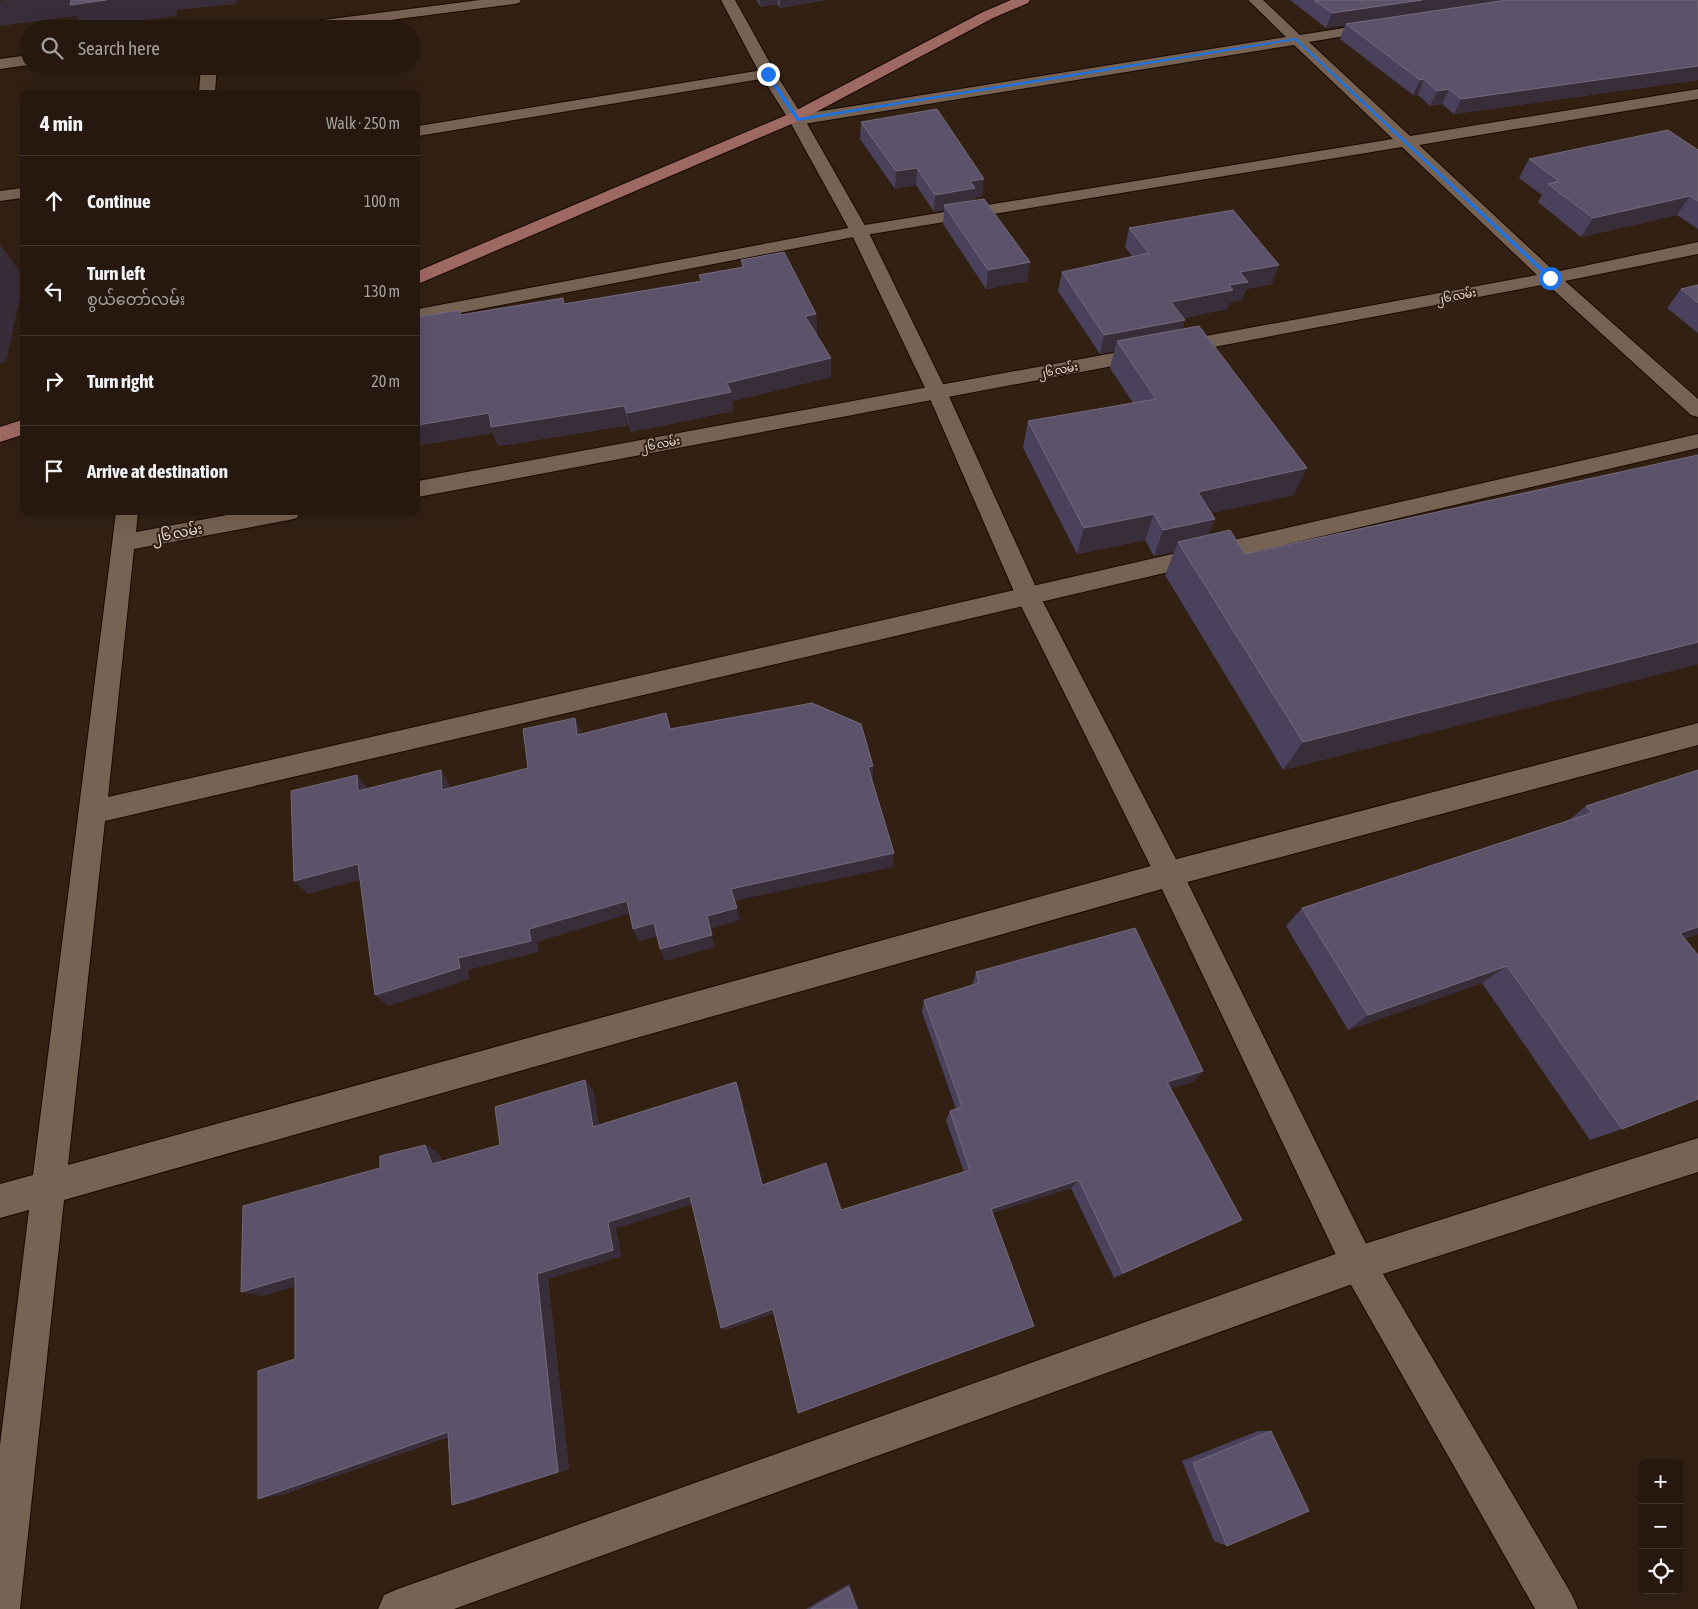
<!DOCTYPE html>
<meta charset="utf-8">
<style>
:root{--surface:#26180e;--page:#2e2117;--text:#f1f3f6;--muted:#a4a09e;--line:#42372e}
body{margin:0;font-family:"Asap Condensed","Noto Sans Myanmar",sans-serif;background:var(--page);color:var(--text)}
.controls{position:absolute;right:15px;bottom:15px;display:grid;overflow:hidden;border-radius:8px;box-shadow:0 5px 20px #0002}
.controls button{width:45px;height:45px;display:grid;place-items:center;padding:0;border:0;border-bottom:1px solid var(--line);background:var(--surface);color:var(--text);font:25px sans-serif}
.stop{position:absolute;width:15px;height:15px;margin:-11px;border:4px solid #1a73e8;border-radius:50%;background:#fff}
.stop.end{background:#1a73e8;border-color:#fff;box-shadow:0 1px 5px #0008}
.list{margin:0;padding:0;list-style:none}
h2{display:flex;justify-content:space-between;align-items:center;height:65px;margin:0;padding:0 20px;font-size:21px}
h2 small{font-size:16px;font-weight:400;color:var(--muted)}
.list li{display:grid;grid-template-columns:32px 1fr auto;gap:15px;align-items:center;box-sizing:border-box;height:90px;padding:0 20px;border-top:1px solid var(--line)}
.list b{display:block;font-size:19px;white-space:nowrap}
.list p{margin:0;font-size:16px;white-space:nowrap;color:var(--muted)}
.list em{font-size:16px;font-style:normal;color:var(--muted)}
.icon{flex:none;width:28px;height:28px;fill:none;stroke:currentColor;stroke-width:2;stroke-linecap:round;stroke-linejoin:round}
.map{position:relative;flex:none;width:1698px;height:1609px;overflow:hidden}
.search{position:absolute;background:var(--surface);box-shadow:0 5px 20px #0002;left:20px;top:20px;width:400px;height:55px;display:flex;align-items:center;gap:12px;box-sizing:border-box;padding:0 18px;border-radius:28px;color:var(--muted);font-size:19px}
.panel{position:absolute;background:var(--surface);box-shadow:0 5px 20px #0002;left:20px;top:90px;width:400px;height:425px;border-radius:8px}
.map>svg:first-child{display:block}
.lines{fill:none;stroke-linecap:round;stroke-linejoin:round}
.street-casing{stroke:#190901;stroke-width:2}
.secondary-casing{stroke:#190901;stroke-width:2}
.primary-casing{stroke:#190901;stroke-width:2}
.street{fill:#776353;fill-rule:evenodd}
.secondary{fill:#776353;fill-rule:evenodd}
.primary{fill:#9f6963;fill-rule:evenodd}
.wall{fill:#4a425d}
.shaded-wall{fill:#392d3a}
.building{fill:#5c536b;stroke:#736a7c}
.route{fill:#1a73e8}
.labels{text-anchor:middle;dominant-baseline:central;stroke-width:4;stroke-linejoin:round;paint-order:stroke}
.far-street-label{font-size:11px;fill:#eee2d9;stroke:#322013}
.street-label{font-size:14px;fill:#eee2d9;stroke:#322013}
</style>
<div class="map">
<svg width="1698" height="1609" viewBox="0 0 1698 1609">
<rect width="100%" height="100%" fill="#322013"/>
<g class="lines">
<defs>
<g id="street">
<polygon points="480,0 521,0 519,3 514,4 321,29 277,29 284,25"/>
<polygon points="1248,0 1263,0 1300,35 1381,22 1386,23 1388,26 1386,29 1381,30 1309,42 1410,136 1698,89 1698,99 1419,145 1555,272 1698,242 1698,254 1565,281 1698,399 1698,417 1691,415 1547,284 418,497 418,481 1537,275 1402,147 859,236 418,321 418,309 859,226 1393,139 1294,45 797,125 791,123 789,120 791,117 797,115 1286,37"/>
<polygon points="29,55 29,65 0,69 0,59"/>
<polygon points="201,66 217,66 215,92 199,92"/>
<polygon points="768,69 773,71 776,74 773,77 418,136 418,126"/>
<polygon points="22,188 22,198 0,201 0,191"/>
<polygon points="1698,434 1698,448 105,821 68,1165 1169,861 1698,723 1698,745 1169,887 64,1200 20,1609 0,1609 0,1445 29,1210 0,1218 0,1184 33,1175 116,512 138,512 136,532 243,512 300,512 297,518 289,520 134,549 108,797"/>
<polygon points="1698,1138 1698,1172 1358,1282 454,1609 378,1609 384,1595 398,1589 1358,1246"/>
</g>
<polygon id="secondary" points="721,0 735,0 776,74 805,120 868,231 947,392 1040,596 1179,865 1370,1252 1572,1595 1578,1609 1535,1609 1346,1276 1159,883 1016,596 927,392 850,231 789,120 760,74"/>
<g id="primary">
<polygon points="1011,0 1030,0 1028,3 993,18 801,120 418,284 418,271 789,114 983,12"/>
<polygon points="22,420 22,435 0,442 0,427"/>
</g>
</defs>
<use href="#street" class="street-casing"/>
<use href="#secondary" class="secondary-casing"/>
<use href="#primary" class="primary-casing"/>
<use href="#street" class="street"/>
<use href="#secondary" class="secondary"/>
<use href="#primary" class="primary"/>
</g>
<g class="wall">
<polygon points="756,0 825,0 780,8 777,4 761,7"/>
<polygon points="1290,0 1698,0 1698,80 1454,114 1442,104 1430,106 1418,95 1413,95 1340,39 1345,25 1326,28"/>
<polygon points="861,122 982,196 974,198 974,201 1027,281 986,289 943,224 944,210 934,212 916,185 895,189 860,139"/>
<polygon points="1698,150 1698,229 1677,215 1581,237 1538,202 1542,195 1519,178 1529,159"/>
<polygon points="1129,228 1272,284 1246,289 1242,300 1229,303 1227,309 1183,318 1185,320 1182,329 1294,495 1211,513 1215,519 1208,535 1245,554 1698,455 1698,664 1283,770 1165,575 1174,552 1154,556 1145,540 1077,554 1023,448 1028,421 1133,403 1110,368 1114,351 1100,354 1058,291 1062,272 1132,256 1125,247"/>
<polygon points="741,260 816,314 817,334 816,334 831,377 732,401 733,411 631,432 629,425 498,446 493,433 460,310 461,315 565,304 700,281 699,275 742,267"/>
<polygon points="1698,285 1698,333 1667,308 1681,289"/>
<polygon points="1698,770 1698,934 1684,939 1622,1129 1590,1140 1482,983 1348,1030 1286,926 1302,908 1569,820 1586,806"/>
<polygon points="976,972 1203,1071 1192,1082 1171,1088 1242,1220 1114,1278 1071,1188 992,1213 1034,1326 800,1412 774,1313 725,1330 692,1204 616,1228 621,1256 548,1279 569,1469 467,1502 452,1505 448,1437 281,1495 295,1359 295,1286 262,1296 380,1168 425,1145 439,1154 442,1161 500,1145 593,1090 599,1125 736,1082 740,1092 763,1185 841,1210 964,1172 946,1120 950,1111 956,1109 922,1012 924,1000 972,985"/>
<polygon points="1258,1431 1271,1431 1227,1546 1214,1541 1182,1461"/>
<polygon points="849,1584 859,1609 806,1609"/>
</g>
<g class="shaded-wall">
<polygon points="4,0 237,0 236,4 177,10 177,16 83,28 76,16 0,26 0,1"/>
<polygon points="760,0 777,0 777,4 761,7"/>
<polygon points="780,0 825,0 780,8"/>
<polygon points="1422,0 1518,0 1346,24 1345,25 1326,28 1332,13"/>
<polygon points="1698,66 1698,80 1454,114 1461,99"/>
<polygon points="1424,79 1418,95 1413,95 1420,80"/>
<polygon points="1449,89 1442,104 1430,106 1437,91"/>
<polygon points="917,168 916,185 895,189 896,171"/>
<polygon points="984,179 982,196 974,198 973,205 944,205 944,210 934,212 935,195 970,181"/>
<polygon points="1690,196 1677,215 1581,237 1593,218"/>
<polygon points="0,244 22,275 22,288 6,362 0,363"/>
<polygon points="1030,262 1027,281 986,289 988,270"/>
<polygon points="1279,265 1272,284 1246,289 1242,300 1229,303 1227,309 1166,321 1171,302 1240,272"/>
<polygon points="816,314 817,334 806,336 805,316"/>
<polygon points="1185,320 1179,339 1117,341 1114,351 1100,354 1104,335"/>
<polygon points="831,358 831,377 732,401 733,411 631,432 627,413 727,383"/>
<polygon points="624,406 629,425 498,446 493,433 418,446 418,425 489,413"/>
<polygon points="1307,468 1294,495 1188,518 1198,492"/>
<polygon points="1154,514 1145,540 1077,554 1084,528"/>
<polygon points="1215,519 1204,545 1178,542 1174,552 1154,556 1163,530"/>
<polygon points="1698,642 1698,664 1283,770 1303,742"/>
<polygon points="575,718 581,733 584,750 577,735"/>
<polygon points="873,766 873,781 868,767"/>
<polygon points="441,770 450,785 452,804 442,790"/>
<polygon points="357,775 368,789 358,791"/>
<polygon points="894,853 893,867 734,901 731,889"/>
<polygon points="358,864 370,877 308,894 294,881"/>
<polygon points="627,901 632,913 537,942 539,952 468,970 470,979 388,1006 375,995 458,958 529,929"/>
<polygon points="737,908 740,920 710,929 715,947 665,961 660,949 707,916"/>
<polygon points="654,923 659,936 638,941 633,929"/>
<polygon points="1698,927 1698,934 1649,951 1680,933"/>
<polygon points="1507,966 1482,983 1348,1030 1368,1015"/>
<polygon points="1203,1071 1192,1082 1157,1092 1167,1082"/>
<polygon points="585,1080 593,1090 601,1136 593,1127"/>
<polygon points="736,1082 740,1092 765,1192 762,1185"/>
<polygon points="425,1145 439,1154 446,1172 432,1164"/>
<polygon points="1079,1180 1071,1188 986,1215 991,1209"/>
<polygon points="690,1196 695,1203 616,1228 621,1256 548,1279 569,1469 467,1502 452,1505 537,1274 608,1222"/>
<polygon points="295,1276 314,1280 262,1296 241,1292"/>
<polygon points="773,1309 775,1312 725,1330 721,1328"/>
<polygon points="1034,1326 800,1412 798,1413"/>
<polygon points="463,1431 281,1495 258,1499 448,1432"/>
<polygon points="849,1584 859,1609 857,1609 849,1587"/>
</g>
<g class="building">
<polygon points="71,0 106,0 70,5"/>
<polygon points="1314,0 1422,0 1332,13"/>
<polygon points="1507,0 1698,0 1698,66 1461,99 1449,89 1437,91 1424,79 1420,80 1346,24"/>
<polygon points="937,109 984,179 970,181 975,188 935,195 917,168 896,171 861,122"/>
<polygon points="1668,130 1698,150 1698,201 1690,196 1593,218 1548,184 1559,181 1529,159"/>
<polygon points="984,199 1030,262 988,270 944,205"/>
<polygon points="1233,210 1279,265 1240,272 1248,282 1229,285 1233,290 1171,302 1185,320 1104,335 1062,272 1149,253 1129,228"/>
<polygon points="784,252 816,314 805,316 831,358 727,383 731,392 627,413 624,406 491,427 489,413 418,425 418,317 460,310 460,315 563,298 564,304 702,281 699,275 744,267 741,260"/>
<polygon points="1698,285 1698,303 1681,289"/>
<polygon points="1199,326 1307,468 1198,492 1215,519 1163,530 1154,514 1084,528 1028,421 1156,399 1117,341"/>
<polygon points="1698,455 1698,642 1303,742 1178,542 1230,530 1245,554"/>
<polygon points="812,703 861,724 873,766 868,767 894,853 731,889 737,908 707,916 712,935 660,949 654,923 633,929 627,901 529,929 531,941 458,958 460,968 375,995 358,864 294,881 291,791 357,775 358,791 441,770 442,790 528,768 523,729 575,718 577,735 666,713 670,729"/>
<polygon points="1698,770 1698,927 1680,933 1698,955 1698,1099 1622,1129 1507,966 1368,1015 1302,908 1592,813 1586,806"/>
<polygon points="1135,928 1203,1071 1167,1082 1242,1220 1123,1273 1079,1180 991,1209 1034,1326 798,1413 773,1309 721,1328 690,1196 608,1222 613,1250 537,1274 558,1472 452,1505 448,1432 258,1499 258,1371 295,1359 295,1276 241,1292 243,1206 380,1168 380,1156 425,1145 432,1164 500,1145 495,1107 585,1080 593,1127 736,1082 762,1185 826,1163 841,1210 970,1170 950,1111 962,1107 924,1000 979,983 976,972"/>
<polygon points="1271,1431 1309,1511 1227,1546 1193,1463"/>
<polygon points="849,1587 857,1609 811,1609"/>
</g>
<polygon class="route" points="1296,38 1552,277 1552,279 1549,279 1295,40 797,121 765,74 769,73 799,118"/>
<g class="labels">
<g class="far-street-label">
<text transform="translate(1456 296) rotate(-11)">၂၆ လမ်း</text>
<text transform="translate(1058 370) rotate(-11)">၂၆ လမ်း</text>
<text transform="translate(660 444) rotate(-11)">၂၆ လမ်း</text>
</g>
<g class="street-label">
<text transform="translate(177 533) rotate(-11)">၂၆ လမ်း</text>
</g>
</g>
</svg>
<div class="controls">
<button>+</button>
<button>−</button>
<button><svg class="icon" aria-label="locate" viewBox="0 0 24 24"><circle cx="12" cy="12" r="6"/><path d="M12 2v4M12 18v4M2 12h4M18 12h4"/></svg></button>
</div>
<div class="stop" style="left:1550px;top:278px"></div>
<div class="stop end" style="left:768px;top:74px"></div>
<div class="search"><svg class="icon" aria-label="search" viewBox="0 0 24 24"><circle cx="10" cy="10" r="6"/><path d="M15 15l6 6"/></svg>Search here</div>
<section class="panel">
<h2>4 min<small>Walk · 250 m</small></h2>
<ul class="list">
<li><svg class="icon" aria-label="ahead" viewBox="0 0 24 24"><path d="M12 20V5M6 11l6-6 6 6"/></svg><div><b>Continue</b></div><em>100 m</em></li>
<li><svg class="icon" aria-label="left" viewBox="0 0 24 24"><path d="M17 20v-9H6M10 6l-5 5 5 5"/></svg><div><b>Turn left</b><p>စွယ်တော်လမ်း</p></div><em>130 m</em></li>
<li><svg class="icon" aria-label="right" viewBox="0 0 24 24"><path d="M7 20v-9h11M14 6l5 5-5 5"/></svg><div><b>Turn right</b></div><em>20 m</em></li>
<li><svg class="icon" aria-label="arrive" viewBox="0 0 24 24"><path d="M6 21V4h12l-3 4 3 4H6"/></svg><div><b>Arrive at destination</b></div></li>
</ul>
</section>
</div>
